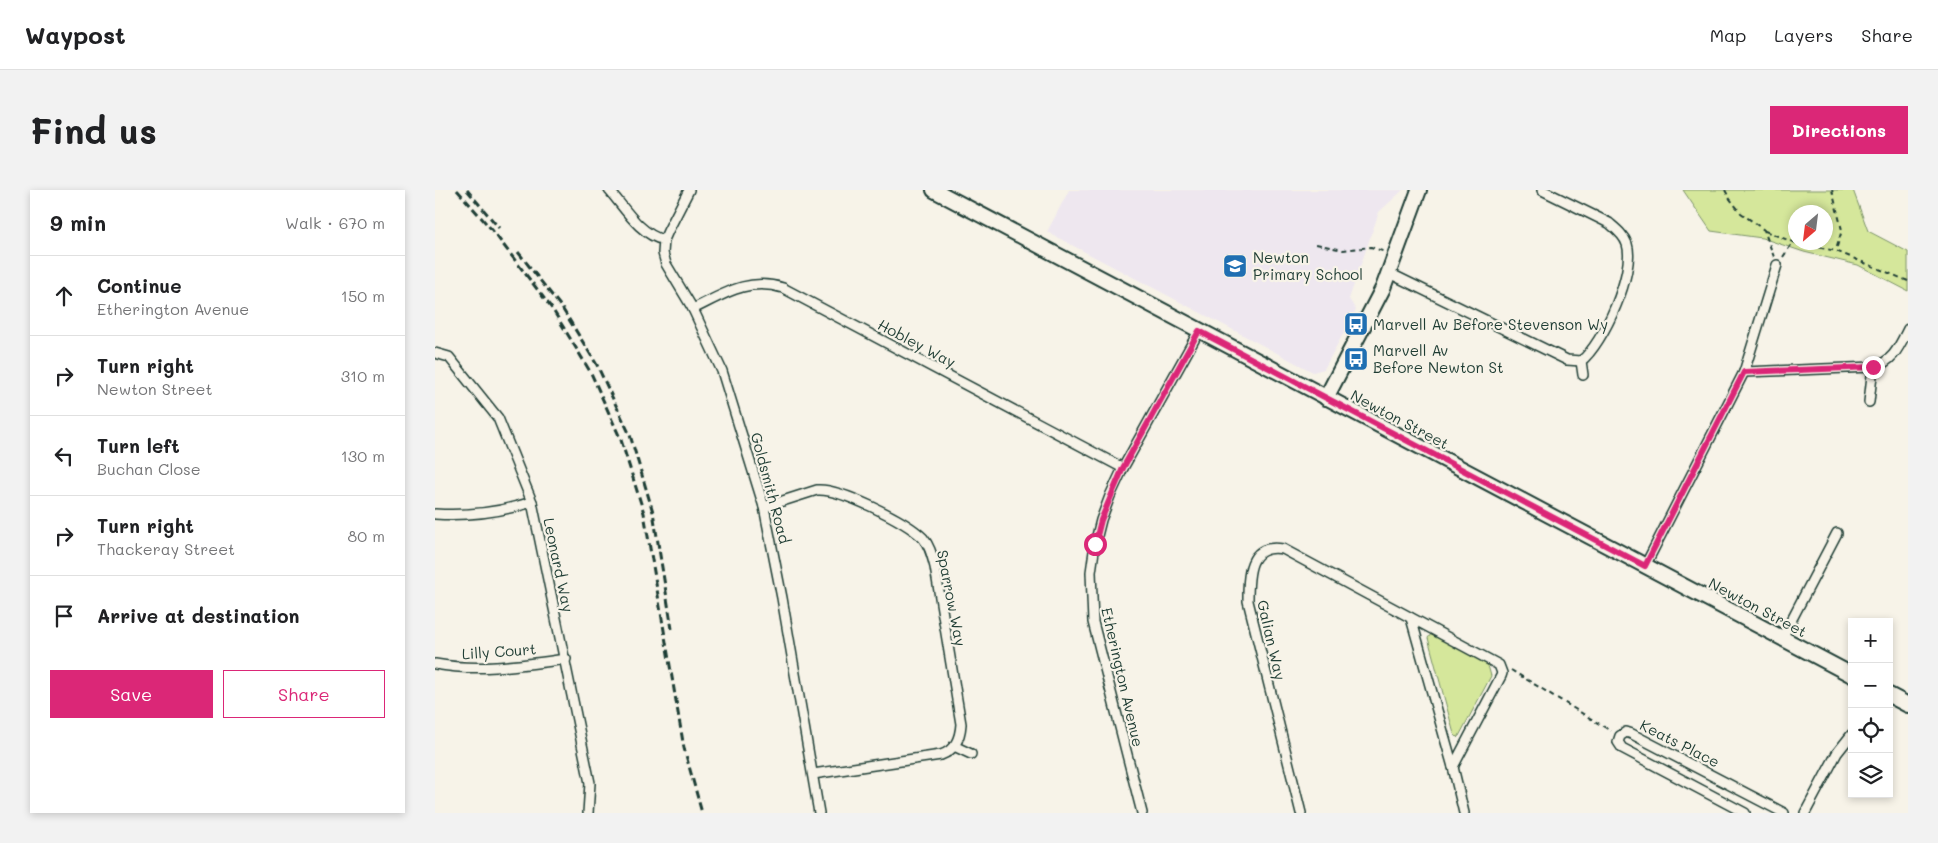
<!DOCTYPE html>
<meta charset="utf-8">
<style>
:root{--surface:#fff;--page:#f2f2f2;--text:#202124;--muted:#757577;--line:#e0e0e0;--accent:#db2777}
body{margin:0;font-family:Mali,sans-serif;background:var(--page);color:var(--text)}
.controls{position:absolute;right:15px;bottom:15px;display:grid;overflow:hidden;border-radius:0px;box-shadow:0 2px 8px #0003}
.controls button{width:45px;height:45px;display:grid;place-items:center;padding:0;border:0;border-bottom:1px solid var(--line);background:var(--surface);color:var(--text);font:25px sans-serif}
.compass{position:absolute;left:1353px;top:15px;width:45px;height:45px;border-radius:50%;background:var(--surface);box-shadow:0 2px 8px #0003;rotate:208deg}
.stop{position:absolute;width:15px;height:15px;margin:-11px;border:4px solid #db2777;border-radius:50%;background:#fff}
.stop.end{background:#db2777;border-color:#fff;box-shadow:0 1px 5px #0008}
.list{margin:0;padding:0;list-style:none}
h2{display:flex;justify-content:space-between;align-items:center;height:65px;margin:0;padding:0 20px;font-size:21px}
h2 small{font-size:16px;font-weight:400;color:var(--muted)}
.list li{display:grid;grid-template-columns:32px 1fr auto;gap:15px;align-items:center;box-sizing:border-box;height:80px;padding:0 20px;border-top:1px solid var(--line)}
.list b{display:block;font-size:19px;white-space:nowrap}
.list p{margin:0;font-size:16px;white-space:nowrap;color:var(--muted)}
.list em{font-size:16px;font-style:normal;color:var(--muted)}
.actions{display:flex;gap:10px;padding:15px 20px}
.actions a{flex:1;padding:11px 0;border:1px solid var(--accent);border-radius:0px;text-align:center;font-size:18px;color:var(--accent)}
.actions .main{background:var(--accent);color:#fff}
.icon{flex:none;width:28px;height:28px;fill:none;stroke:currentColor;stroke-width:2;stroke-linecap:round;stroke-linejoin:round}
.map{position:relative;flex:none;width:1473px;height:623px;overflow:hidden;border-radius:0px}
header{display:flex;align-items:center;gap:30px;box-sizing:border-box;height:70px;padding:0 25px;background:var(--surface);border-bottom:1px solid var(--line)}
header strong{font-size:24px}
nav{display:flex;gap:28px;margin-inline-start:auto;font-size:18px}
.intro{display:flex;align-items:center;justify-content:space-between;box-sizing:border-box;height:120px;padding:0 30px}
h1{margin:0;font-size:35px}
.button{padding:12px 22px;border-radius:0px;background:var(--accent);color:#fff;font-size:18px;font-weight:700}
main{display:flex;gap:30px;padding:0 30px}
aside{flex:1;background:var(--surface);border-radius:0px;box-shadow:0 2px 8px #0003}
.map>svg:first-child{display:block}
.built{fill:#eee7ef}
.green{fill:#d5e79b;stroke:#7a9268;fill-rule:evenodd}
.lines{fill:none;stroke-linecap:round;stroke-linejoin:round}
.street-casing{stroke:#1f3d34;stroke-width:12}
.secondary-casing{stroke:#1f3d34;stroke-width:18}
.path{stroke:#1f3d34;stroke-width:2;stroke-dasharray:5 4;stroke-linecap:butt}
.street{stroke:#f7f3e8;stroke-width:9}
.secondary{stroke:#f7f3e8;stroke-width:14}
.rail{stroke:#1f3d34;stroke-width:3;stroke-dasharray:8 4;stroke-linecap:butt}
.route{stroke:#db2777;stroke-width:6}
.labels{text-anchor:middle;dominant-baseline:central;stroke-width:4.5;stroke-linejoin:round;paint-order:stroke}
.poi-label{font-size:15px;fill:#1f3d34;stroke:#f7f3e8;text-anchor:start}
.street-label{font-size:15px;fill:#1f3d34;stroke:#f7f3e8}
</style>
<header>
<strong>Waypost</strong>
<nav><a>Map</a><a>Layers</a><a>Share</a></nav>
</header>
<div class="intro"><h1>Find us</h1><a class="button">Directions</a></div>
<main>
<aside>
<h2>9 min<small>Walk · 670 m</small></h2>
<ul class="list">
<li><svg class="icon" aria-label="ahead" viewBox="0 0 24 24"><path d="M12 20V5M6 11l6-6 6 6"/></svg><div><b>Continue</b><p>Etherington Avenue</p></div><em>150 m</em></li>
<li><svg class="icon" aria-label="right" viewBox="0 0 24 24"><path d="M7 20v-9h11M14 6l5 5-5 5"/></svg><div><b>Turn right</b><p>Newton Street</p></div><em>310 m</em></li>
<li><svg class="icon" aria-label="left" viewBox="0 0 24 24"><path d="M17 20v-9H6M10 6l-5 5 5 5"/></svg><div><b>Turn left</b><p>Buchan Close</p></div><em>130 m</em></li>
<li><svg class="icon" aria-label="right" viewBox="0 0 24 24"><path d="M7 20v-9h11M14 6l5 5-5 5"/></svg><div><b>Turn right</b><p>Thackeray Street</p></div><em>80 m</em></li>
<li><svg class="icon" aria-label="arrive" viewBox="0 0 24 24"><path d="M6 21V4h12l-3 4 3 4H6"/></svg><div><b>Arrive at destination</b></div></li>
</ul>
<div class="actions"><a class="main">Save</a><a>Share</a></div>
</aside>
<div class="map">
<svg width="1473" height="623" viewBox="0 0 1473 623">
<rect width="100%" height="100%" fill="#f7f3e8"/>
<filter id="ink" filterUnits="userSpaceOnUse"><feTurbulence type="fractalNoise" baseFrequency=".02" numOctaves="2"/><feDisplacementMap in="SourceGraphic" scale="10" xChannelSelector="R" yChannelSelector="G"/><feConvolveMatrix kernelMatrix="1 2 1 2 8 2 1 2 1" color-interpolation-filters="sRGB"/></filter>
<g filter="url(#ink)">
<polygon class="built" points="634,0 968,0 944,22 914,109 921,120 889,179 878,182 612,42"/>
<g class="green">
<path d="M1248,0h170l15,41 40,21v39l-50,-26 -54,-13 -42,-14 -51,-7zM1360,22h30v30h-30z"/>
<polygon points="997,443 1052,472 1056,486 1023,548 1019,544 993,448"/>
</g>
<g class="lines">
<defs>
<g id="street">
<path d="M174,0c15,17 31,45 55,50"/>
<polyline points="254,0 233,41 229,50 228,63 231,74 258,119 287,181 329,317 347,408 384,623"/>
<path d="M954,83l178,87 14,1c22,-17 55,-90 46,-117 -3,-9 -11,-15 -18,-21l-67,-33"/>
<path d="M258,119c31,-15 55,-32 90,-21l340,180"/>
<polyline points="0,163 14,167 63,228 97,312 155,593 153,623"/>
<polyline points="1146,171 1148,185"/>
<path d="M1309,182l129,-5c20,-5 26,-20 35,-38"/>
<polyline points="1434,212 1438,177"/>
<path d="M329,317l53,-17c23,-2 89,31 106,48 7,8 9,18 12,29l26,157c-1,15 -6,26 -20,31l-128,19"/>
<path d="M0,324c32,2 66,-2 97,-12"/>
<polyline points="1210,376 1309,182 1342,75"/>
<polyline points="976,428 1018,577 1029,623"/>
<polyline points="1347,448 1402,343"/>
<path d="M0,474c44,8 87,1 131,-5"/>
<polyline points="519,556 536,564"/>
<polyline points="707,623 658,432 656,382 660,354 666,330 675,306 688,278 764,141"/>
<path d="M866,623l-53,-212c0,-26 0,-58 35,-52l216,116 3,8 -1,3 -48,91"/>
<polyline points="1310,623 1187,558 1183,552 1185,546 1191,542 1197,544 1349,623"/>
<polyline points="1370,623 1402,563 1417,544"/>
</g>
<g id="secondary">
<polyline points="499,0 1417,485"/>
<polyline points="891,208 948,98 984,0"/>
<polyline points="1454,505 1473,515"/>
</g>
</defs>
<use href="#street" class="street-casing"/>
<use href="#secondary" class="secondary-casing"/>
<g class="path">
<polyline points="1290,0 1295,9 1306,23 1329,40 1339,67"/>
<polyline points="1397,0 1407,40 1401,60"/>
<polyline points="1330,41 1358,52"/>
<polyline points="881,54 908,60 936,57 950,62"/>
<polyline points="1348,67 1358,52 1401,61 1473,91"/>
<polyline points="1076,480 1176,541"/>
</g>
<use href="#street" class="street"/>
<use href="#secondary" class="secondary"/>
<g class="rail">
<polyline points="22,0 57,40 118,120 156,183 186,250 209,323 249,558 267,623"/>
<polyline points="32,0 64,38"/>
<polyline points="83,62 127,118 162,175 195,245 218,322 237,439"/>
</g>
</g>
</g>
<g class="lines" filter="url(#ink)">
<polyline class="route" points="660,354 666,330 688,278 764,141 1210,376 1309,182 1438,177"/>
</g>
<defs>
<symbol id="school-square" viewBox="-11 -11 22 22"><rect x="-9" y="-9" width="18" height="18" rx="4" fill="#1f6fb2" stroke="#f7f3e8"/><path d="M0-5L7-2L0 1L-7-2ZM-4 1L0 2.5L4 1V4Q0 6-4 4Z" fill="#fff"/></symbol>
<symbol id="bus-square" viewBox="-11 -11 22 22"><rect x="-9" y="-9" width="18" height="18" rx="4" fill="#1f6fb2" stroke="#f7f3e8"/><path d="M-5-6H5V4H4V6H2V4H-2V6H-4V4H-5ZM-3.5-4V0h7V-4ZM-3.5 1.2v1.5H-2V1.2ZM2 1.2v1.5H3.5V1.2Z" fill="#fff"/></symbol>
</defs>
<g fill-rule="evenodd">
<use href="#school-square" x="786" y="62" width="28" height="28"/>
<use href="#bus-square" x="907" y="120" width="28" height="28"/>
<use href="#bus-square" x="907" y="155" width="28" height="28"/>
</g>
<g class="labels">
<g class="poi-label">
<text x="818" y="67">Newton<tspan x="818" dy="17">Primary School</tspan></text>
<text x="938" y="134">Marvell Av Before Stevenson Wy</text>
<text x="938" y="160">Marvell Av<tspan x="938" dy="17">Before Newton St</tspan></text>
</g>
<g class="street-label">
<text transform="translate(482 153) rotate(28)">Hobley Way</text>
<text transform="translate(965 229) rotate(28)">Newton Street</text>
<text transform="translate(336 298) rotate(75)">Goldsmith Road</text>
<text transform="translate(124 375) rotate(78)">Leonard Way</text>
<text transform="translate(517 408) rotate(79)">Sparrow Way</text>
<text transform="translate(1323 417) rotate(28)">Newton Street</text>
<text transform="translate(837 450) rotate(77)">Galian Way</text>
<text transform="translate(64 461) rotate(-4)">Lilly Court</text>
<text transform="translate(688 487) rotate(77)">Etherington Avenue</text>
<text transform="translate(1245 553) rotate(27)">Keats Place</text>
</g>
</g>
</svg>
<div class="controls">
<button>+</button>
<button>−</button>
<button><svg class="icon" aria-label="locate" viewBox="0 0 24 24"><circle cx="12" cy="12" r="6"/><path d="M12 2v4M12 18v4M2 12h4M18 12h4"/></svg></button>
<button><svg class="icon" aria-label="layers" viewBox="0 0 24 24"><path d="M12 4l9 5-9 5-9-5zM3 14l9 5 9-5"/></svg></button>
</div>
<svg class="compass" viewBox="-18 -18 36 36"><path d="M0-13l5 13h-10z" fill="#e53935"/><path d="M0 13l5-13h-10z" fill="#757577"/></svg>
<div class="stop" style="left:660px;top:354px"></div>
<div class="stop end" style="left:1438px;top:177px"></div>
</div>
</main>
